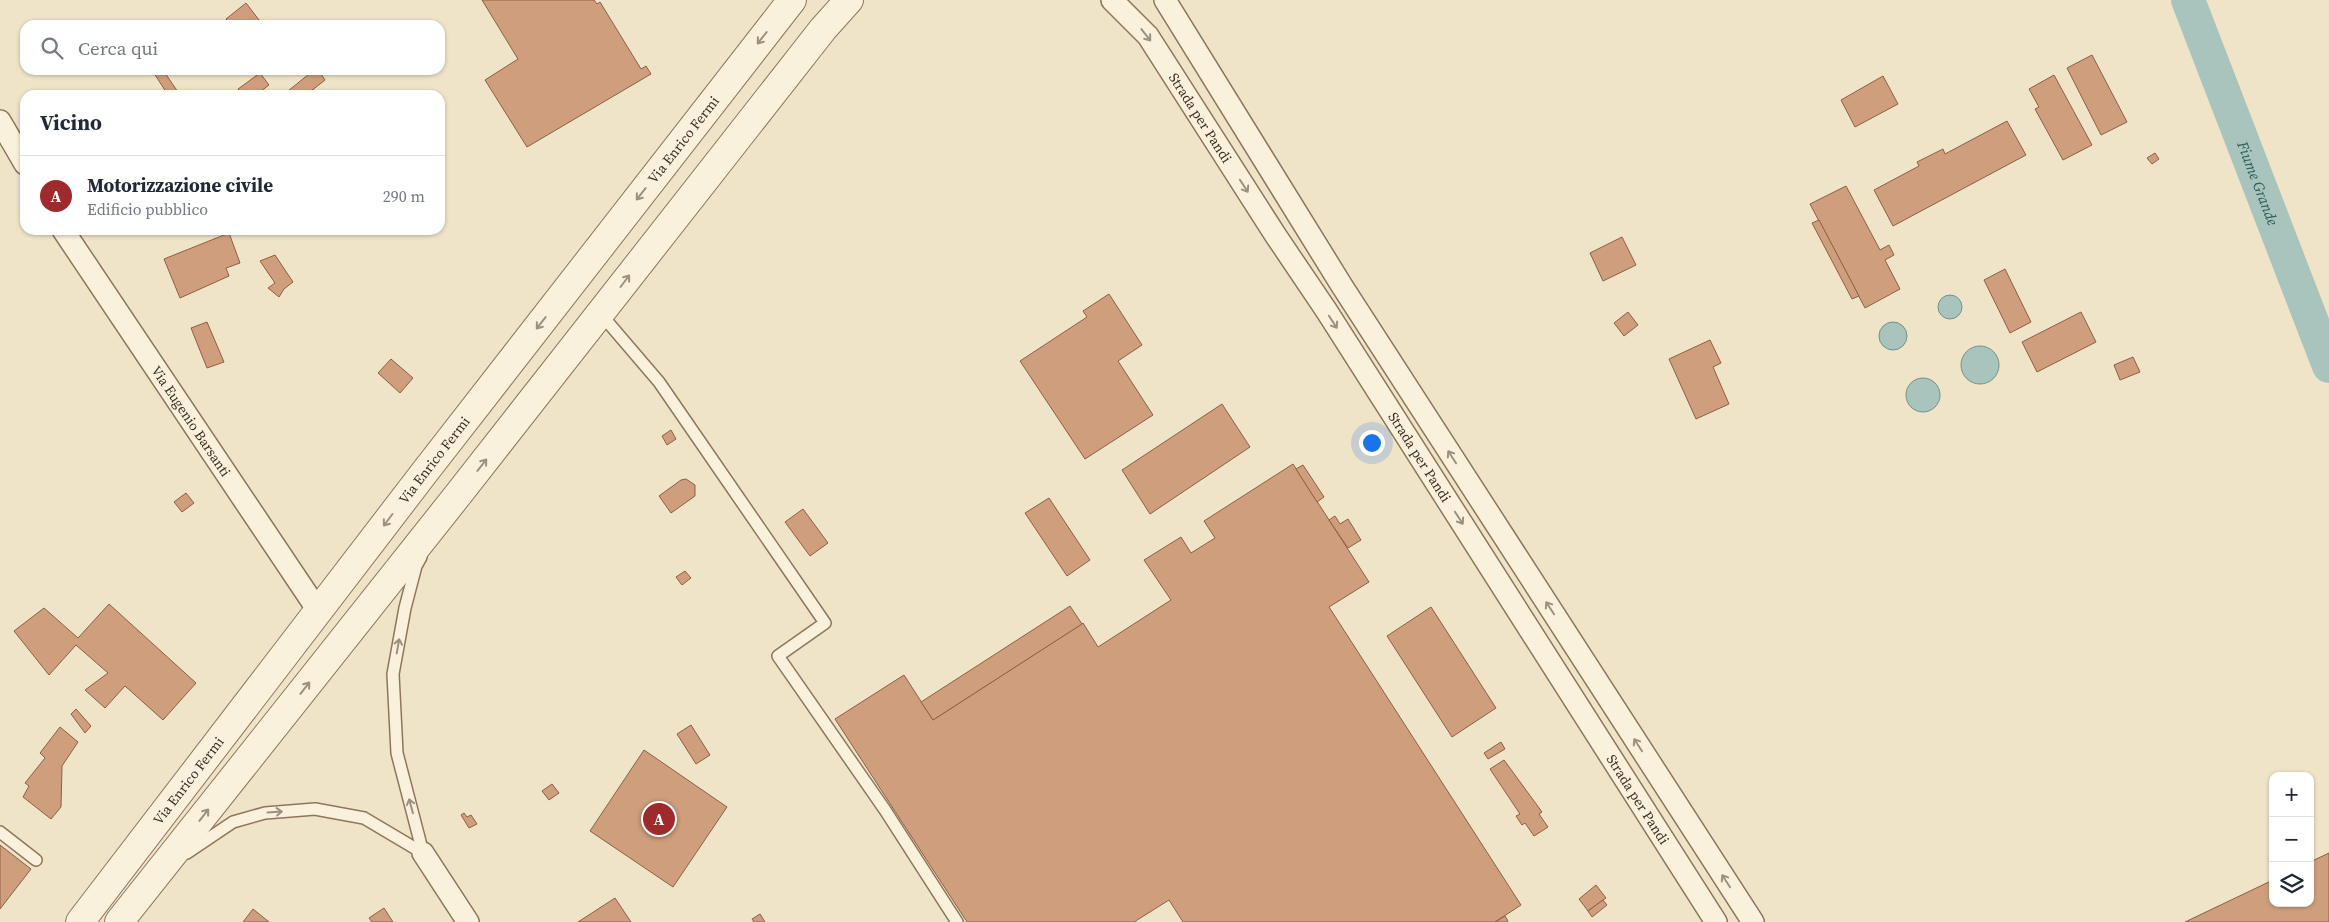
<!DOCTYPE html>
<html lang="it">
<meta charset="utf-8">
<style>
:root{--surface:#fff;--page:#f2f2f3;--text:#1f2937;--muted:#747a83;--line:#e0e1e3;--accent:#9e2a2b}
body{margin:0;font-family:"Source Serif 4",serif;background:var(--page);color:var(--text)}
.controls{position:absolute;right:15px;bottom:15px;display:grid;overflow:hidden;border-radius:10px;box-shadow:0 1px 4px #0004}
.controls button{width:45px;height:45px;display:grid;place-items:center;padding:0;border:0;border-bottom:1px solid var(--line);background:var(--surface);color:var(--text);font:25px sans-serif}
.you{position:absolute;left:1371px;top:442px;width:18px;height:18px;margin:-12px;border:4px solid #fff;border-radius:50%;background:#1a73e8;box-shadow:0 0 0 8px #1a73e833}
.badge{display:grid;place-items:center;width:32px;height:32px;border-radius:50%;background:var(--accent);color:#fff;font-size:16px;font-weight:700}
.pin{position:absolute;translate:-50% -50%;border:2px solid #fff;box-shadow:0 1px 5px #0006}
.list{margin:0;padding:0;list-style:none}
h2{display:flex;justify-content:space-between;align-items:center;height:65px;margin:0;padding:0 20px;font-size:21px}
h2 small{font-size:16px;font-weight:400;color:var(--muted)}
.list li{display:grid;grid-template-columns:32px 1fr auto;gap:15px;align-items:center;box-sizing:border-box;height:80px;padding:0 20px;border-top:1px solid var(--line)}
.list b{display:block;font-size:19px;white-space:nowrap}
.list p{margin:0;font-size:16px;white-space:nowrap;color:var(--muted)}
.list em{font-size:16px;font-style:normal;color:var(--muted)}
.icon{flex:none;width:28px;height:28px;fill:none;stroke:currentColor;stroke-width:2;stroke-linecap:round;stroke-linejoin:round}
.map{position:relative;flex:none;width:2329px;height:922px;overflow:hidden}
.search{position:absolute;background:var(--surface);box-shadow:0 1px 4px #0004;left:20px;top:20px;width:425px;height:55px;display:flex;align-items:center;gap:12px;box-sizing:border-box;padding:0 18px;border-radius:15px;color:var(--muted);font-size:19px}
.panel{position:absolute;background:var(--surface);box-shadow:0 1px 4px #0004;left:20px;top:90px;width:425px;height:145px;border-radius:15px}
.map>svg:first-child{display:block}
.water{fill:#a9c4bc;stroke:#6f938a}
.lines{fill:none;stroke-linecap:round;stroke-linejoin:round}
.river{stroke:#a9c4bc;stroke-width:34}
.building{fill:#cf9f7d;stroke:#8d5f41}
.service-casing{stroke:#8d765c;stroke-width:14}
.minor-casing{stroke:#8d765c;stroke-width:24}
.tertiary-casing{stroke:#8d765c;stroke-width:30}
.service{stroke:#faf1dc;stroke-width:11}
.minor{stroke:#faf1dc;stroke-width:21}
.tertiary{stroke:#faf1dc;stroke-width:28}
.oneway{stroke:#9c907e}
.labels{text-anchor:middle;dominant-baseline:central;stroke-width:4;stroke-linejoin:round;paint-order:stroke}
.street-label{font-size:14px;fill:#3d2e20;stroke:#f7eed8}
.water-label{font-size:15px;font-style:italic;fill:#2f5d5a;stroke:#f7eed8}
</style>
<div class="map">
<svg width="2329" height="922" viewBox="0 0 2329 922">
<rect width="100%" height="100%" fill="#f0e4c8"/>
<g class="water">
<circle cx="1950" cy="307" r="12"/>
<circle cx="1893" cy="336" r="14"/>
<circle cx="1980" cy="365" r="19"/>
<circle cx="1923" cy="395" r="17"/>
</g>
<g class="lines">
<path class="river" id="s1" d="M2188,0l141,366"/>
</g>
<g class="building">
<polygon points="482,0 594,0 597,4 600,2 641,69 646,66 651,74 527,147 485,80 518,59"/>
<polygon points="246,3 259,20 253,25 231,25 226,19"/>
<polygon points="2092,55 2127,122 2101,135 2067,68"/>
<polygon points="152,70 163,70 180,95 168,95"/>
<polygon points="314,70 318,70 325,80 306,95 283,95"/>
<polygon points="260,73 269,85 256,95 242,95 238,89"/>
<polygon points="2054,75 2092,145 2063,160 2035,109 2039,107 2029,89"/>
<polygon points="1883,76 1898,104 1855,127 1841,100"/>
<polygon points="2007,121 2026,155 1893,226 1874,190 1919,166 1917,162 1943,149 1945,154"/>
<polygon points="2155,153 2159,159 2152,164 2147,158"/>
<polygon points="1846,186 1880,250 1889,245 1894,255 1885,260 1900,289 1865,308 1810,204"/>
<polygon points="1819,220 1859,296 1852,299 1812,223"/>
<polygon points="229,233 240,263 226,268 229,276 180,298 164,259"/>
<polygon points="1622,237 1636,265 1603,281 1590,253"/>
<polygon points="275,255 293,282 284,289 279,297 268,288 275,283 260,261"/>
<polygon points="2005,269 2031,322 2010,333 1984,280"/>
<polygon points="1109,294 1142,345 1118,361 1153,415 1085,459 1020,361 1087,317 1083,311"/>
<polygon points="1628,312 1638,325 1624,336 1614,323"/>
<polygon points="2081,312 2096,342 2037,372 2022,342"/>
<polygon points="207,322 224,362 207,368 191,328"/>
<polygon points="1710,340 1721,363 1713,367 1729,404 1696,419 1669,359"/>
<polygon points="2133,357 2140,372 2120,380 2114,365"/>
<polygon points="391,359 413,378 400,393 378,373"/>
<polygon points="1222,404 1250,447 1150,514 1122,470"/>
<polygon points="671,430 676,439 667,445 662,436"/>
<polygon points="1293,464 1369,582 1329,607 1521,905 1495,922 1183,922 1169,900 1134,922 967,922 835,719 904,675 933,720 1083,623 1098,647 1171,600 1144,560 1181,537 1191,553 1215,538 1204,521"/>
<polygon points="1303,465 1324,497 1317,502 1296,469"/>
<polygon points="686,479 695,485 695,496 671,513 659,496 681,480"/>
<polygon points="186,493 194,503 182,512 174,502"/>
<polygon points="1049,498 1090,560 1067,576 1025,513"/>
<polygon points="803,509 828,543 810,556 785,522"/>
<polygon points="1335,516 1340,524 1348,519 1361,540 1348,548 1329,520"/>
<polygon points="685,571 691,578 682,585 676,577"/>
<polygon points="109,604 196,683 163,720 125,686 105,708 85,690 108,673 76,645 49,675 14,631 44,608 78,638"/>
<polygon points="1070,606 1082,624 933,720 921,702"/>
<polygon points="1431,607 1496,708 1452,737 1387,636"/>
<polygon points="76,709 91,726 85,733 71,714"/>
<polygon points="691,725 710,755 696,764 677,734"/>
<polygon points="60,727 78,742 62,766 61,807 51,819 23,797 29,786 25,783 45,758 40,753"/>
<polygon points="1501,742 1505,749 1488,759 1484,753"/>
<polygon points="644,750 727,807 673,887 590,831"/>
<polygon points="1504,760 1542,812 1539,814 1548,827 1534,836 1525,823 1522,825 1516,816 1520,814 1490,769"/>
<polygon points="552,784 559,793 549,800 542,791"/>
<polygon points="464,813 467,817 471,815 477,824 469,828 461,815"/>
<polygon points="0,845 31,869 0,909"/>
<polygon points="2329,853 2329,922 2185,922 2273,880 2273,903 2310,903 2310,862"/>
<polygon points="1596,885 1606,898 1588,911 1579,899"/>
<polygon points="615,898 631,922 578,922"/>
<polygon points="1603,900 1607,905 1592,917 1588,911"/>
<polygon points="384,908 393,922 372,922 369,918"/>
<polygon points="253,909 269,922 243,922"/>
<polygon points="760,914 765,922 754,922 752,919"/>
<polygon points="1505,916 1508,921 1506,922 1495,922"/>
</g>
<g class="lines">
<defs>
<g id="service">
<polyline points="600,313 659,382 825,623 778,656 885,810 957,922"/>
<polyline points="421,557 416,566 405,608 393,674 397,753 423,853"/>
<polyline points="0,832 36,860"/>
<polyline points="187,853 233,822 265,813 315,809 364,818 423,853"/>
</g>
<g id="minor">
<path id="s2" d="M1112,0l36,36 128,200 50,74 390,612"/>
<polyline points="1165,0 1342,286 1753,922"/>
<polyline points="0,121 25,164"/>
<path id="s3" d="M63,230l256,382"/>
<polyline points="423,853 468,922"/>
</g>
<g id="tertiary">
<path id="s4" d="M80,922l344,-449 368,-473"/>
<polyline points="119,922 457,496 823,29 849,0"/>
</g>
</defs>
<use href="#service" class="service-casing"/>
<use href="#minor" class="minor-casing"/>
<use href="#tertiary" class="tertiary-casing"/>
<use href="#service" class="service"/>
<use href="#minor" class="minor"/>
<use href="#tertiary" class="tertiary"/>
</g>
<defs><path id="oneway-shaft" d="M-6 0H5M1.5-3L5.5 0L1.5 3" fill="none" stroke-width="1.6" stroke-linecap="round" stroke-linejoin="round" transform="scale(1.25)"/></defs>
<g class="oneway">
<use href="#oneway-shaft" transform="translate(1146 35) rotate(52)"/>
<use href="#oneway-shaft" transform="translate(762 38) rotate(128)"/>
<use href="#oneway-shaft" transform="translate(1244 186) rotate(57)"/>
<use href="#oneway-shaft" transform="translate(641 194) rotate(128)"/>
<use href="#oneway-shaft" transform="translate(625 281) rotate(-53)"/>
<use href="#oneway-shaft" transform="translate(1333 322) rotate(57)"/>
<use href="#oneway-shaft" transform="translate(541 323) rotate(128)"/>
<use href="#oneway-shaft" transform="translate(1452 457) rotate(-123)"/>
<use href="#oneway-shaft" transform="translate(482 465) rotate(-52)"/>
<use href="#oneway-shaft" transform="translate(1459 518) rotate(57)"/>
<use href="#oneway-shaft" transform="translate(388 520) rotate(127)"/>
<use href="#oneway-shaft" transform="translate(1550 608) rotate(-123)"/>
<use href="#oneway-shaft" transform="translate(398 646) rotate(-80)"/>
<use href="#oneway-shaft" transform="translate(305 688) rotate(-52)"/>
<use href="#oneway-shaft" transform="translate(1638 745) rotate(-123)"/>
<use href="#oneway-shaft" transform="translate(411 806) rotate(-105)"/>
<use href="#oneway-shaft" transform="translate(275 812) rotate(-4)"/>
<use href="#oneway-shaft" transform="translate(204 815) rotate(-52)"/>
<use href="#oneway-shaft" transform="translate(1726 881) rotate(-123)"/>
</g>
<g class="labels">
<g class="street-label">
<text stroke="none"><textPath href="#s2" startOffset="148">Strada per Pandi</textPath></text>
<text stroke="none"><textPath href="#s4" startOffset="988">Via Enrico Fermi</textPath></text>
<text stroke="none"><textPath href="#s3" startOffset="230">Via Eugenio Barsanti</textPath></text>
<text stroke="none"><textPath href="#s2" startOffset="552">Strada per Pandi</textPath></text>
<text stroke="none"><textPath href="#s4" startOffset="582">Via Enrico Fermi</textPath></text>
<text stroke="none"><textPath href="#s4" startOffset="178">Via Enrico Fermi</textPath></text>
<text stroke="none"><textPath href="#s2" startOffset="958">Strada per Pandi</textPath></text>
</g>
<g class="water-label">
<text stroke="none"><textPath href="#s1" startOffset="196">Fiume Grande</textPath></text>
</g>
</g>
</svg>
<div class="controls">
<button>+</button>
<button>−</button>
<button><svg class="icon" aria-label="layers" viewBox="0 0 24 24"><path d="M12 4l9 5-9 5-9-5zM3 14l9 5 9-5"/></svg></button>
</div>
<div class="you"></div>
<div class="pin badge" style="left:659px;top:819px">A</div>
<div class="search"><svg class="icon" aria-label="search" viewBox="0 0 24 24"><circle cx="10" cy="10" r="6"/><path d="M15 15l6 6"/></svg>Cerca qui</div>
<section class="panel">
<h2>Vicino<small></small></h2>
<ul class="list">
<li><span class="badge">A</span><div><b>Motorizzazione civile</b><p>Edificio pubblico</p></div><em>290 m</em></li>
</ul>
</section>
</div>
